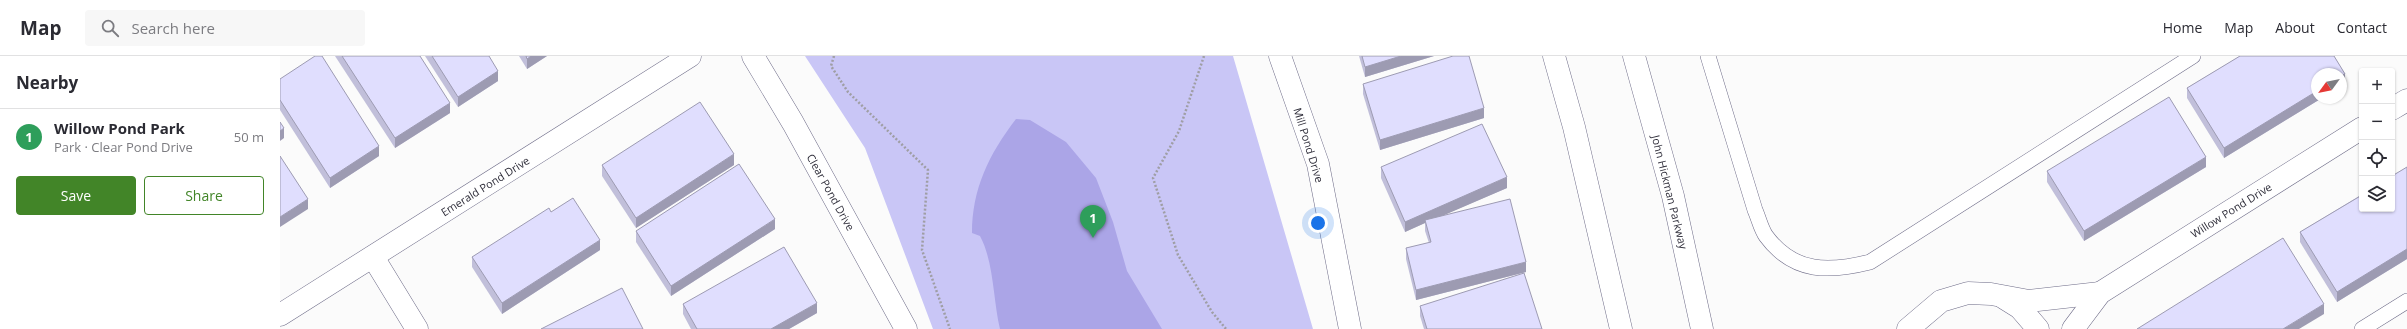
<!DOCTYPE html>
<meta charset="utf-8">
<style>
:root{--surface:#fff;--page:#f7f7f7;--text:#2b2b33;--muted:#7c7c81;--line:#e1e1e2;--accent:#428528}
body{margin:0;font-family:"Open Sans",sans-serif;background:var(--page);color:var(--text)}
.controls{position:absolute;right:12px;top:12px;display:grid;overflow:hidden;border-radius:4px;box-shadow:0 1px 3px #0004}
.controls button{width:36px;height:36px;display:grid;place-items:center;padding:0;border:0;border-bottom:1px solid var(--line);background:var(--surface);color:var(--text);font:20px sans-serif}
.compass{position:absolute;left:2031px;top:12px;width:36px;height:36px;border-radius:50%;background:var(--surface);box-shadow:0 1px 3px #0004;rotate:237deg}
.you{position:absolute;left:1038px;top:167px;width:14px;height:14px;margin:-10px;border:3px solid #fff;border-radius:50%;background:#1a73e8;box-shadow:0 0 0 6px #1a73e833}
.badge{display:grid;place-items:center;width:26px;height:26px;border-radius:50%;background:var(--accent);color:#fff;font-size:13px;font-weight:700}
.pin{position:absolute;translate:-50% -33px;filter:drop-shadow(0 1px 2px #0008)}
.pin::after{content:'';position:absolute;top:21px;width:14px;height:12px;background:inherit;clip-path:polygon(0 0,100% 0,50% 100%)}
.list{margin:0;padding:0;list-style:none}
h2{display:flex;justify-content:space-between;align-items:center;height:52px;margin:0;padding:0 16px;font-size:17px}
h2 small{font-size:13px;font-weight:400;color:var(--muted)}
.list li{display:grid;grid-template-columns:26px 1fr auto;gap:12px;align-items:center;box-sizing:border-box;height:56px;padding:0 16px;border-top:1px solid var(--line)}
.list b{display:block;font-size:15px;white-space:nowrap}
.list p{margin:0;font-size:13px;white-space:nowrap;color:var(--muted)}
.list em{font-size:13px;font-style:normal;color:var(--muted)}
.actions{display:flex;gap:8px;padding:12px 16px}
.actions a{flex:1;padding:9px 0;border:1px solid var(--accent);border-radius:4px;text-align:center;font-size:14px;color:var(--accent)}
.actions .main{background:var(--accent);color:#fff}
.icon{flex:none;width:22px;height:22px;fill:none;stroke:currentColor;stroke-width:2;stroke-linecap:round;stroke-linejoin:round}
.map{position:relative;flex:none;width:2127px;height:273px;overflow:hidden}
header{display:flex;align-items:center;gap:24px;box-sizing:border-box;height:56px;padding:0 20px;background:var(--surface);border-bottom:1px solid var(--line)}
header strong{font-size:19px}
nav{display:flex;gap:22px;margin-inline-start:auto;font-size:14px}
.search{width:280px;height:36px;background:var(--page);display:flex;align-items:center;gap:10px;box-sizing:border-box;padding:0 14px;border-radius:4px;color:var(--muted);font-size:15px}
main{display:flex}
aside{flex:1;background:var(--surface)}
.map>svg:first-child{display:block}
.green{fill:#c9c6f6}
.water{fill:#aba5e7}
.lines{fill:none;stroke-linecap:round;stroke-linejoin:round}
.service-casing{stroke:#6e6c88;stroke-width:16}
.minor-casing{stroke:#6e6c88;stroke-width:23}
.tertiary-casing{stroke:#6e6c88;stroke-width:23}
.path{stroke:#9f9ea4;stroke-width:2.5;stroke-dasharray:2 2;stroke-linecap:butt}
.service{stroke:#fff;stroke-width:15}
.minor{stroke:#fff;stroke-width:22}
.tertiary{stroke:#fff;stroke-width:22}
.wall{fill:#c1bfda}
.shaded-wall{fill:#9d9bb2}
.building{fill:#e0defe;stroke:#9d9bb2}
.labels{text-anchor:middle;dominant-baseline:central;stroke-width:3.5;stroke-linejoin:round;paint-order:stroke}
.street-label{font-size:11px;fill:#302f3b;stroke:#fff}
</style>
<header>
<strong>Map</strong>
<div class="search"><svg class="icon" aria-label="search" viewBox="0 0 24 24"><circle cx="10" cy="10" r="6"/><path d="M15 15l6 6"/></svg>Search here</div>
<nav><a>Home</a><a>Map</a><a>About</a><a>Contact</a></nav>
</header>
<main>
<aside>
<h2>Nearby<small></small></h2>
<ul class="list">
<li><span class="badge" style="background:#2e9e5b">1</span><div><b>Willow Pond Park</b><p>Park · Clear Pond Drive</p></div><em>50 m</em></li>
</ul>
<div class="actions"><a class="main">Save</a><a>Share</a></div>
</aside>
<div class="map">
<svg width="2127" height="273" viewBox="0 0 2127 273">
<rect width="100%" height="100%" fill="#fbfbfb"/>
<polygon class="green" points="525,0 953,0 1033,273 653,273 585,92"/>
<path class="water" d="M736,63l14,1 36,22 30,36 17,44 14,49 35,58h-162c-7,-29 -6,-67 -20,-93l-8,-3c0,-44 17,-79 44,-114z"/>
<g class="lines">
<defs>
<g id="service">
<path d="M1428,0l47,154c4,9 6,19 11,26 28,38 64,36 104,26l323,-206"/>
<polyline points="2082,273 2127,245"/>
</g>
<g id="minor">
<polyline points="473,0 513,67 626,273"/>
<polyline points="1000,0 1038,108 1070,273"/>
<polyline points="2112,53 2127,44"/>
<polyline points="93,201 137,273"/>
<polyline points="1724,242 1740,252 1758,273"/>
<polyline points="0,259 410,0"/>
<polyline points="1628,273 1661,245 1688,237 1711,238 1749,245 1820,237"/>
<polyline points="1793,273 1820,237 2082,72"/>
</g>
<g id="tertiary">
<polyline points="1274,0 1294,71 1341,273"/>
<polyline points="1354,0 1393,140 1422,273"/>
</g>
</defs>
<use href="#service" class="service-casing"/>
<use href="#minor" class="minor-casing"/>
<use href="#tertiary" class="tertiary-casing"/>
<g class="path">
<polyline points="554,0 551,10 568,36 648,114 642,194 670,273"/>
<polyline points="924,0 899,75 873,122 898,199 932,256 946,273"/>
</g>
<use href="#service" class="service"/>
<use href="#minor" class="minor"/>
<use href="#tertiary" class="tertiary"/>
</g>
<g class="wall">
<polygon points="55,0 140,0 170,57 115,92"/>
<polygon points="145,0 209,0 218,25 178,51"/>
<polygon points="239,0 267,0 247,13"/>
<polygon points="1079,0 1154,0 1085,21"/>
<polygon points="1960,0 2054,0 2065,18 2065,28 2061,30 2061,18 2037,18 2037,42 2042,42 1944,102 1907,42 1907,32"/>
<polygon points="0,23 99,100 50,132 0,54"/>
<polygon points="1083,28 1204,62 1100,94 1083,38"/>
<polygon points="322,109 454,109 356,172 322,120"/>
<polygon points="1101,111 1227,132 1161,160 1246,216 1136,244 1126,203 1126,192 1149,187 1145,175 1145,167 1125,176 1101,122"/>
<polygon points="1926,111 1804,185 1767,126 1767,115"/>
<polygon points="2127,111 2127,203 2057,246 2020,186 2020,176"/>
<polygon points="271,156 320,194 222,258 192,211 192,201"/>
<polygon points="495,173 391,240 356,186 356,175"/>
<polygon points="403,248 537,257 509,273 411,273 403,258"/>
<polygon points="1140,250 1262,273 1144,273 1140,260"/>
</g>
<g class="shaded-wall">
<polygon points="251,0 267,0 247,13 247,3"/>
<polygon points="1121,0 1154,0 1085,21 1085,11"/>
<polygon points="218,15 218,25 178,51 178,41"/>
<polygon points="2065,18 2065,28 2061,30 2061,20"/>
<polygon points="2037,35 2037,42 2042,42 1944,102 1944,92"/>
<polygon points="170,47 170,57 115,92 115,82"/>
<polygon points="1204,52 1204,62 1100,94 1100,84"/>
<polygon points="4,72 4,82 0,85 0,75"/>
<polygon points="99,90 99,100 50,132 50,122"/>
<polygon points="454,98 454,109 356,172 356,162"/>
<polygon points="1926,101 1926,111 1804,185 1804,175"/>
<polygon points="1227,121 1227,132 1146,167 1145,164 1145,167 1125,176 1125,166"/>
<polygon points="28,143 28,153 0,171 0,161"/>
<polygon points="495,163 495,173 391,240 391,230"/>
<polygon points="320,184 320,194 222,258 222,247"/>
<polygon points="2127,193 2127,203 2057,246 2057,236"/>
<polygon points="1246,206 1246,216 1136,244 1136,234"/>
<polygon points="537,247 537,257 509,273 491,273"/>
<polygon points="2044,248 2044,258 2019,273 2003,273"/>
</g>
<g class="building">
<polygon points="35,0 42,0 99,90 50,122 0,44 0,23"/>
<polygon points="62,0 140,0 170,47 115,82"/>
<polygon points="152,0 209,0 218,15 178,41"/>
<polygon points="246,0 251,0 247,3"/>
<polygon points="1082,0 1121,0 1085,11"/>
<polygon points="1173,0 1189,0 1204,52 1100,84 1083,28"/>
<polygon points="1960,0 2054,0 2065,18 2061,20 2061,18 2037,18 2037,35 1944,92 1907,32"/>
<polygon points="1889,41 1926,101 1804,175 1767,115"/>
<polygon points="420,46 454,98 356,162 322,109"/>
<polygon points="0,66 4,72 0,75"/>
<polygon points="1202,68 1227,121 1125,166 1101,111"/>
<polygon points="0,100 28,143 0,161"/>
<polygon points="459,108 495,163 391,230 356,175"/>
<polygon points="2127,111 2127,193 2057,236 2020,176 2082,139 2082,153 2112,153 2112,120"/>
<polygon points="293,142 320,184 222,247 192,201 269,152 271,156"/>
<polygon points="1230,143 1246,206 1136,234 1126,192 1151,186 1145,164"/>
<polygon points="2003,182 2044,248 2003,273 1857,273"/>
<polygon points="504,191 537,247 491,273 417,273 403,248"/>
<polygon points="1244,217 1262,273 1147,273 1140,250"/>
<polygon points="342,232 363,273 261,273"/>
</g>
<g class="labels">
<g class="street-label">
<text transform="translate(1029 89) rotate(73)">Mill Pond Drive</text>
<text transform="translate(205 130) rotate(-32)">Emerald Pond Drive</text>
<text transform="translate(551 136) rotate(61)">Clear Pond Drive</text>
<text transform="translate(1390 136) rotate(76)">John Hickman Parkway</text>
<text transform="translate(1951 154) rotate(-32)">Willow Pond Drive</text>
</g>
</g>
</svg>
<div class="controls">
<button>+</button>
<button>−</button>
<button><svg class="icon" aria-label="locate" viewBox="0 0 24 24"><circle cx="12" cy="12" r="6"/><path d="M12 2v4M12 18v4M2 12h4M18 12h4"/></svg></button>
<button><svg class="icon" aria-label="layers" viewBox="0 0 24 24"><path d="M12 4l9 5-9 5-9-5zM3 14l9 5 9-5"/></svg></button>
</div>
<svg class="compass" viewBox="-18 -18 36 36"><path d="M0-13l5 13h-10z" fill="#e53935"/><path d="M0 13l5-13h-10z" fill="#7c7c81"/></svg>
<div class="you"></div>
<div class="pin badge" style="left:813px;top:182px;background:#2e9e5b">1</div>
</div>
</main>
